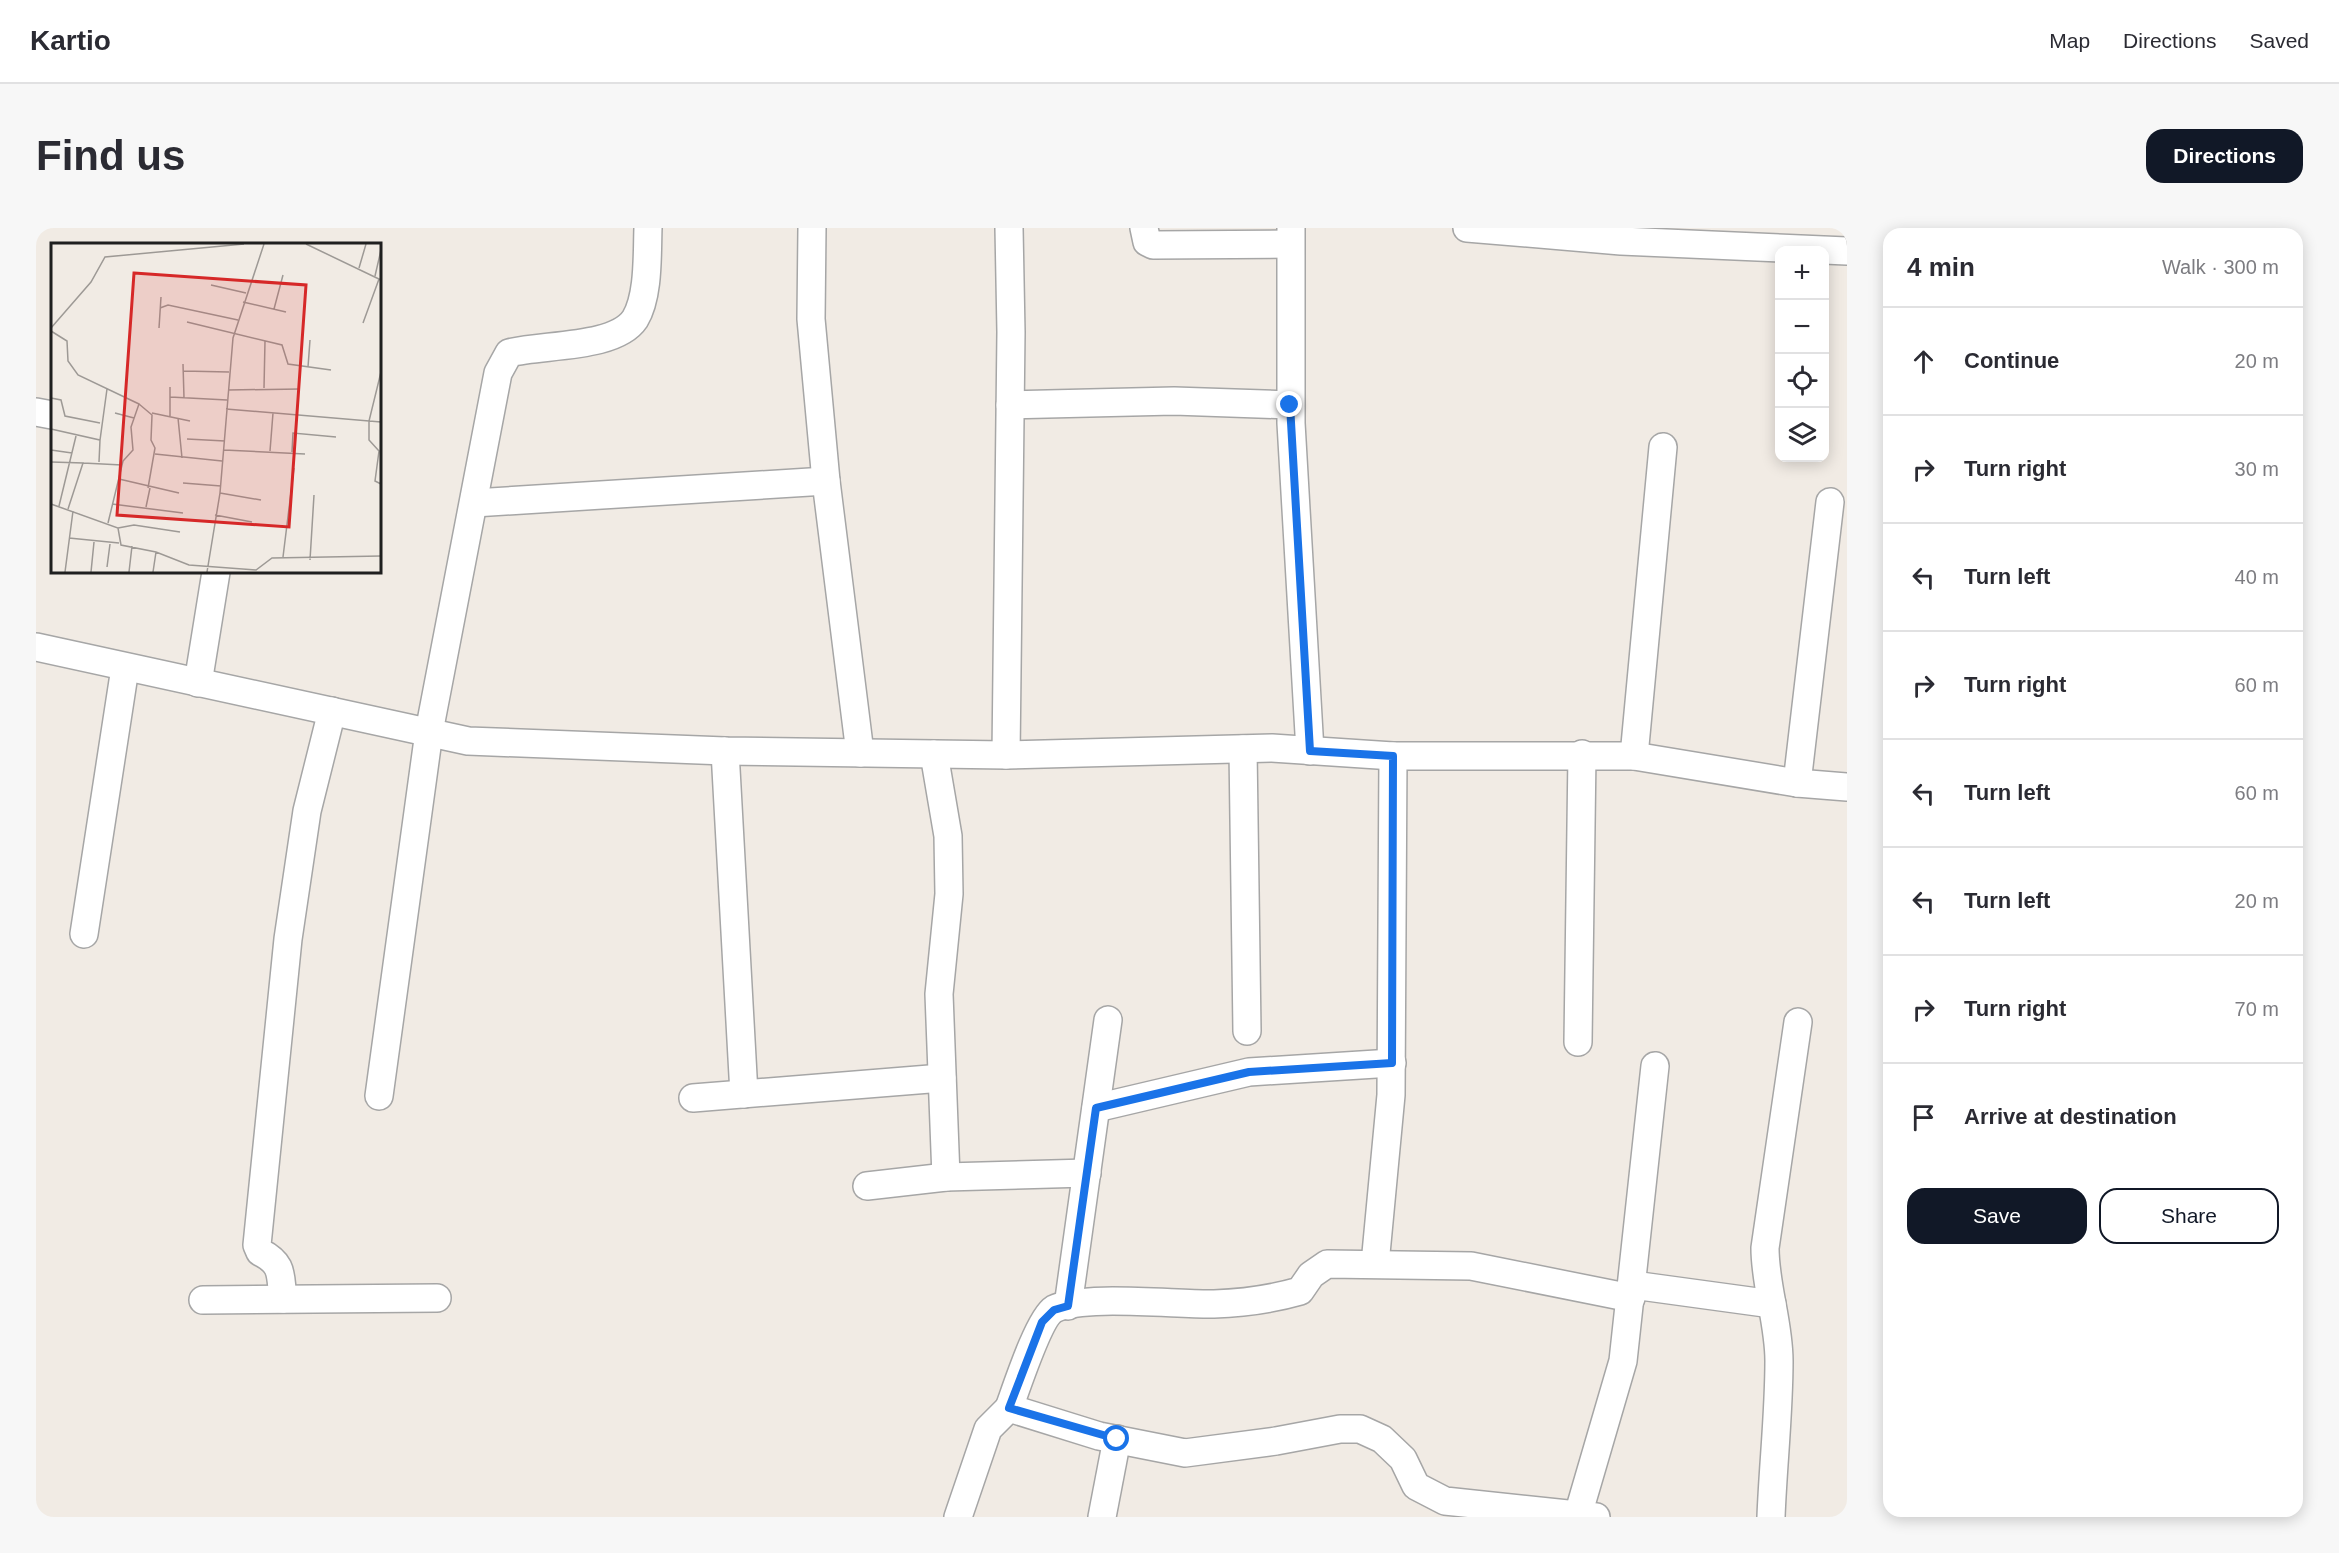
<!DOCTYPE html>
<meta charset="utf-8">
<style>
:root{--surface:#fff;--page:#f7f7f7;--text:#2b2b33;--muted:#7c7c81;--line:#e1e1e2;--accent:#111827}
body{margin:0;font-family:Helvetica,sans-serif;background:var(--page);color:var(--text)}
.controls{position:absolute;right:18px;top:18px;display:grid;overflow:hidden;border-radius:12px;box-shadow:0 3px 15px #0003}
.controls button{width:54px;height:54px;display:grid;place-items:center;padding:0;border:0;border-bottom:2px solid var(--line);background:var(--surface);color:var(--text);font:30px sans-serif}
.stop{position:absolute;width:18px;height:18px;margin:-14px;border:4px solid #1a73e8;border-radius:50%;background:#fff}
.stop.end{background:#1a73e8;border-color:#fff;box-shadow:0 2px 6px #0008}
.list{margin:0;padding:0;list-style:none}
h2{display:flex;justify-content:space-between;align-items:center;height:78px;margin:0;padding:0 24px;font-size:26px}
h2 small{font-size:20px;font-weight:400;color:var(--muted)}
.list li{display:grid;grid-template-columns:39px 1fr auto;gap:18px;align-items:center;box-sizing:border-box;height:108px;padding:0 24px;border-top:2px solid var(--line)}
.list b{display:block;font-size:22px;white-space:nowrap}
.list em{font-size:20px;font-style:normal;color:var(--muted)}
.actions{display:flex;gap:12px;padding:18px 24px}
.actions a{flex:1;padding:14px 0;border:2px solid var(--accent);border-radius:18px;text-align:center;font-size:21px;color:var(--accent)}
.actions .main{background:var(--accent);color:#fff}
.icon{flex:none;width:33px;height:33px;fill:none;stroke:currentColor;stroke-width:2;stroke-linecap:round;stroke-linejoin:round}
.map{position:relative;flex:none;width:1811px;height:1289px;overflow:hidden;border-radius:18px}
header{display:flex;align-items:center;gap:36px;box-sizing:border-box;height:84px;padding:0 30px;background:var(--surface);border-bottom:2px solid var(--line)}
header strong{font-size:28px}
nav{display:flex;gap:33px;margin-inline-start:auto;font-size:21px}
.intro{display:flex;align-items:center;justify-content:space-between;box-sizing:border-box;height:144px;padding:0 36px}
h1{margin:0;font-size:42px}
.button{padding:15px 27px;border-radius:18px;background:var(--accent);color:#fff;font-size:21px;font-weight:700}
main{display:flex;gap:36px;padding:0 36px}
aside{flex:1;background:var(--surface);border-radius:18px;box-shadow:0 3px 15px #0003}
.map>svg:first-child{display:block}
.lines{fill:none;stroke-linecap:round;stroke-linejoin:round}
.minor-casing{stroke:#a6a6a6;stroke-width:30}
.minor{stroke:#fff;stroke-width:27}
.route{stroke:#1a73e8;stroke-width:8}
.inset-road{fill:none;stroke:#9d9995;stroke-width:1.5}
.view{fill:#d62828;fill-opacity:0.15;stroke:#d62828;stroke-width:3}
.inset-edge{fill:none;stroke:#1f1f1f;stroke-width:3}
</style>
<header>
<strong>Kartio</strong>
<nav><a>Map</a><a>Directions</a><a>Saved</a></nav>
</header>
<div class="intro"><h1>Find us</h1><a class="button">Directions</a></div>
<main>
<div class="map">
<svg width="1811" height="1289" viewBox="0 0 1811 1289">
<rect width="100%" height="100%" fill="#f1ebe4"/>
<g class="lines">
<defs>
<g id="minor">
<polyline points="776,0 775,91 790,253 824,525"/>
<polyline points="1108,0 1111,14 1117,17 1254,16"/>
<polyline points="1255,0 1255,195 1274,523"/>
<polyline points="1431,0 1585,13 1811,23"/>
<polyline points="974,177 1138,173 1254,177"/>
<polyline points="0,184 16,187"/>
<polyline points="438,275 790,253"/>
<polyline points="0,419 432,513 689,523 970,527 1236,520 1357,528 1598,528 1761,555 1811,559"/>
<polyline points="162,455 180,344"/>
<polyline points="1207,521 1211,803"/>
<polyline points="689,523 708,866"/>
<polyline points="898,526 912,608 913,666 903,766 910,949"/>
<polyline points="970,527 975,104 973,0"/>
<polyline points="1598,528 1627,219"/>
<polyline points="1761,555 1794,274"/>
<polyline points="48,706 89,440"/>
<polyline points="1542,814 1546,526"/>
<path d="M343,868l50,-364 69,-359 11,-20c33,-9 106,-4 126,-34 14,-23 12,-65 13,-91"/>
<polyline points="657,870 906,850"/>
<polyline points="1060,880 1213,844 1356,835"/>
<polyline points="831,958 910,949 1051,945"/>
<polyline points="1339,1036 1355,867 1357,528"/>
<polyline points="1597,1057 1736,1076"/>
<path d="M247,1071c-3,-24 1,-35 -23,-47l-3,-7 31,-306 19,-128 25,-100"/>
<polyline points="167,1072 401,1070"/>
<polyline points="1032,1078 1072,792"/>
<path d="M973,1180c7,-19 30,-90 45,-99 28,-15 124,-4 160,-5 29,-1 58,-5 86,-13l11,-16 16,-11 144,2 160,32"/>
<polyline points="1542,1287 1587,1133 1619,838"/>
<polyline points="922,1289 952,1201 973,1180 1063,1208 1149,1225 1240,1213 1304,1201 1324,1201 1346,1211 1367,1231 1380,1258 1409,1273 1560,1289"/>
<polyline points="1066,1289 1081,1211"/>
<path d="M1735,1289c2,-52 8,-104 8,-156 0,-39 -14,-75 -14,-113l33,-226"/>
</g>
</defs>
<use href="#minor" class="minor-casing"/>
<use href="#minor" class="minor"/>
</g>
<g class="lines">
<polyline class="route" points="1081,1211 973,1180 1006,1094 1018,1082 1032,1078 1060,880 1213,844 1356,835 1357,528 1274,523 1254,177"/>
</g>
<g transform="translate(15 15)">
<rect width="330" height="330" fill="#f1ebe4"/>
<path class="inset-road" d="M255,1l75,36M308,25l7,-24M324,33l6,-26M160,42l35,8M192,59l43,10M109,65l8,-3 70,15M223,66l9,-34M136,79l95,23 6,19 43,6M312,80l16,-44M0,85l40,-46 14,-25 139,-13M108,85l2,-31M0,88l16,10 1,20 10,14 61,29 -8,23 2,23 -10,11 -15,62M132,121l1,34M257,124l2,-27M132,128l46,1M330,129l-12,49v19l10,11 -4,30 6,3M213,145l1,-47M177,147l72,-1M119,154l57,3M0,155l10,2 4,16 35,7M88,161l13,11 -1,25 4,8 -7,40M175,166l155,13M64,170l19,5M101,170l38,8M119,173v-29M127,175l4,40M0,186l49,11 7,-51M136,196l38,2M0,207l21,3M173,207l81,4M219,208l3,-38M241,209l1,-19 43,4M104,211l67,7M0,219l32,1 -15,46M48,219l1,-22M32,220l39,2M68,236l60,14M132,240l38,3M169,250l41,7M0,261l67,24 3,17 35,7 33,13 67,5 16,-12 109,-2M61,261l71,9M8,263l17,-70M95,264l4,-19M164,272l37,7M67,285l16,-3 46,7M18,295l50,5M232,314l11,-89M259,317l4,-65M56,324l3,-23M14,329l8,-61M40,329l3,-30M78,329l3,-26M102,329l3,-20M156,329l13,-79 13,-155 31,-94"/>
<path class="view" d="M83,30l172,12 -17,242 -172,-12z"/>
<rect width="330" height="330" class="inset-edge"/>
</g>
</svg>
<div class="controls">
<button>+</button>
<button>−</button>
<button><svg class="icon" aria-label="locate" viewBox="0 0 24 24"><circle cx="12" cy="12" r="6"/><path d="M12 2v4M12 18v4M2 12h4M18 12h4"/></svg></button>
<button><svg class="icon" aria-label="layers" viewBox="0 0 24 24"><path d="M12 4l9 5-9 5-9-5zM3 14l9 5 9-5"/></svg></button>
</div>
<div class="stop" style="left:1081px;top:1211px"></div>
<div class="stop end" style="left:1254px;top:177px"></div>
</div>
<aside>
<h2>4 min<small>Walk · 300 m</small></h2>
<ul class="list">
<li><svg class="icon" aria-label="ahead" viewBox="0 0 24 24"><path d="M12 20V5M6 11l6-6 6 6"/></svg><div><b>Continue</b></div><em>20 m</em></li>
<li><svg class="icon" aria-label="right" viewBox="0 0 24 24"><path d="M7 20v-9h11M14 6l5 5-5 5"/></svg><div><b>Turn right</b></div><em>30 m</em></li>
<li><svg class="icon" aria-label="left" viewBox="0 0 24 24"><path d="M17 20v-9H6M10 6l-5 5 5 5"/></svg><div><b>Turn left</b></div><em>40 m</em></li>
<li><svg class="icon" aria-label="right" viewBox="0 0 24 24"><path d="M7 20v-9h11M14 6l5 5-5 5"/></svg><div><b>Turn right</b></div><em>60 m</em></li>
<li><svg class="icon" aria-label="left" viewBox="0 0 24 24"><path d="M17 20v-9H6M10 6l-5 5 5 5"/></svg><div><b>Turn left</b></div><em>60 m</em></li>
<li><svg class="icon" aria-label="left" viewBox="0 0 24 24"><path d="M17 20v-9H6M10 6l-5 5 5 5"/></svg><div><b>Turn left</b></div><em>20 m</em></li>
<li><svg class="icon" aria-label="right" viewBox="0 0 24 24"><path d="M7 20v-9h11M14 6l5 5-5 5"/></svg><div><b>Turn right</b></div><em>70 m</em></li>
<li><svg class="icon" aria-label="arrive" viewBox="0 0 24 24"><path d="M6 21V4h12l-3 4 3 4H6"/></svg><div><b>Arrive at destination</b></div></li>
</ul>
<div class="actions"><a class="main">Save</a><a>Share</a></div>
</aside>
</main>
